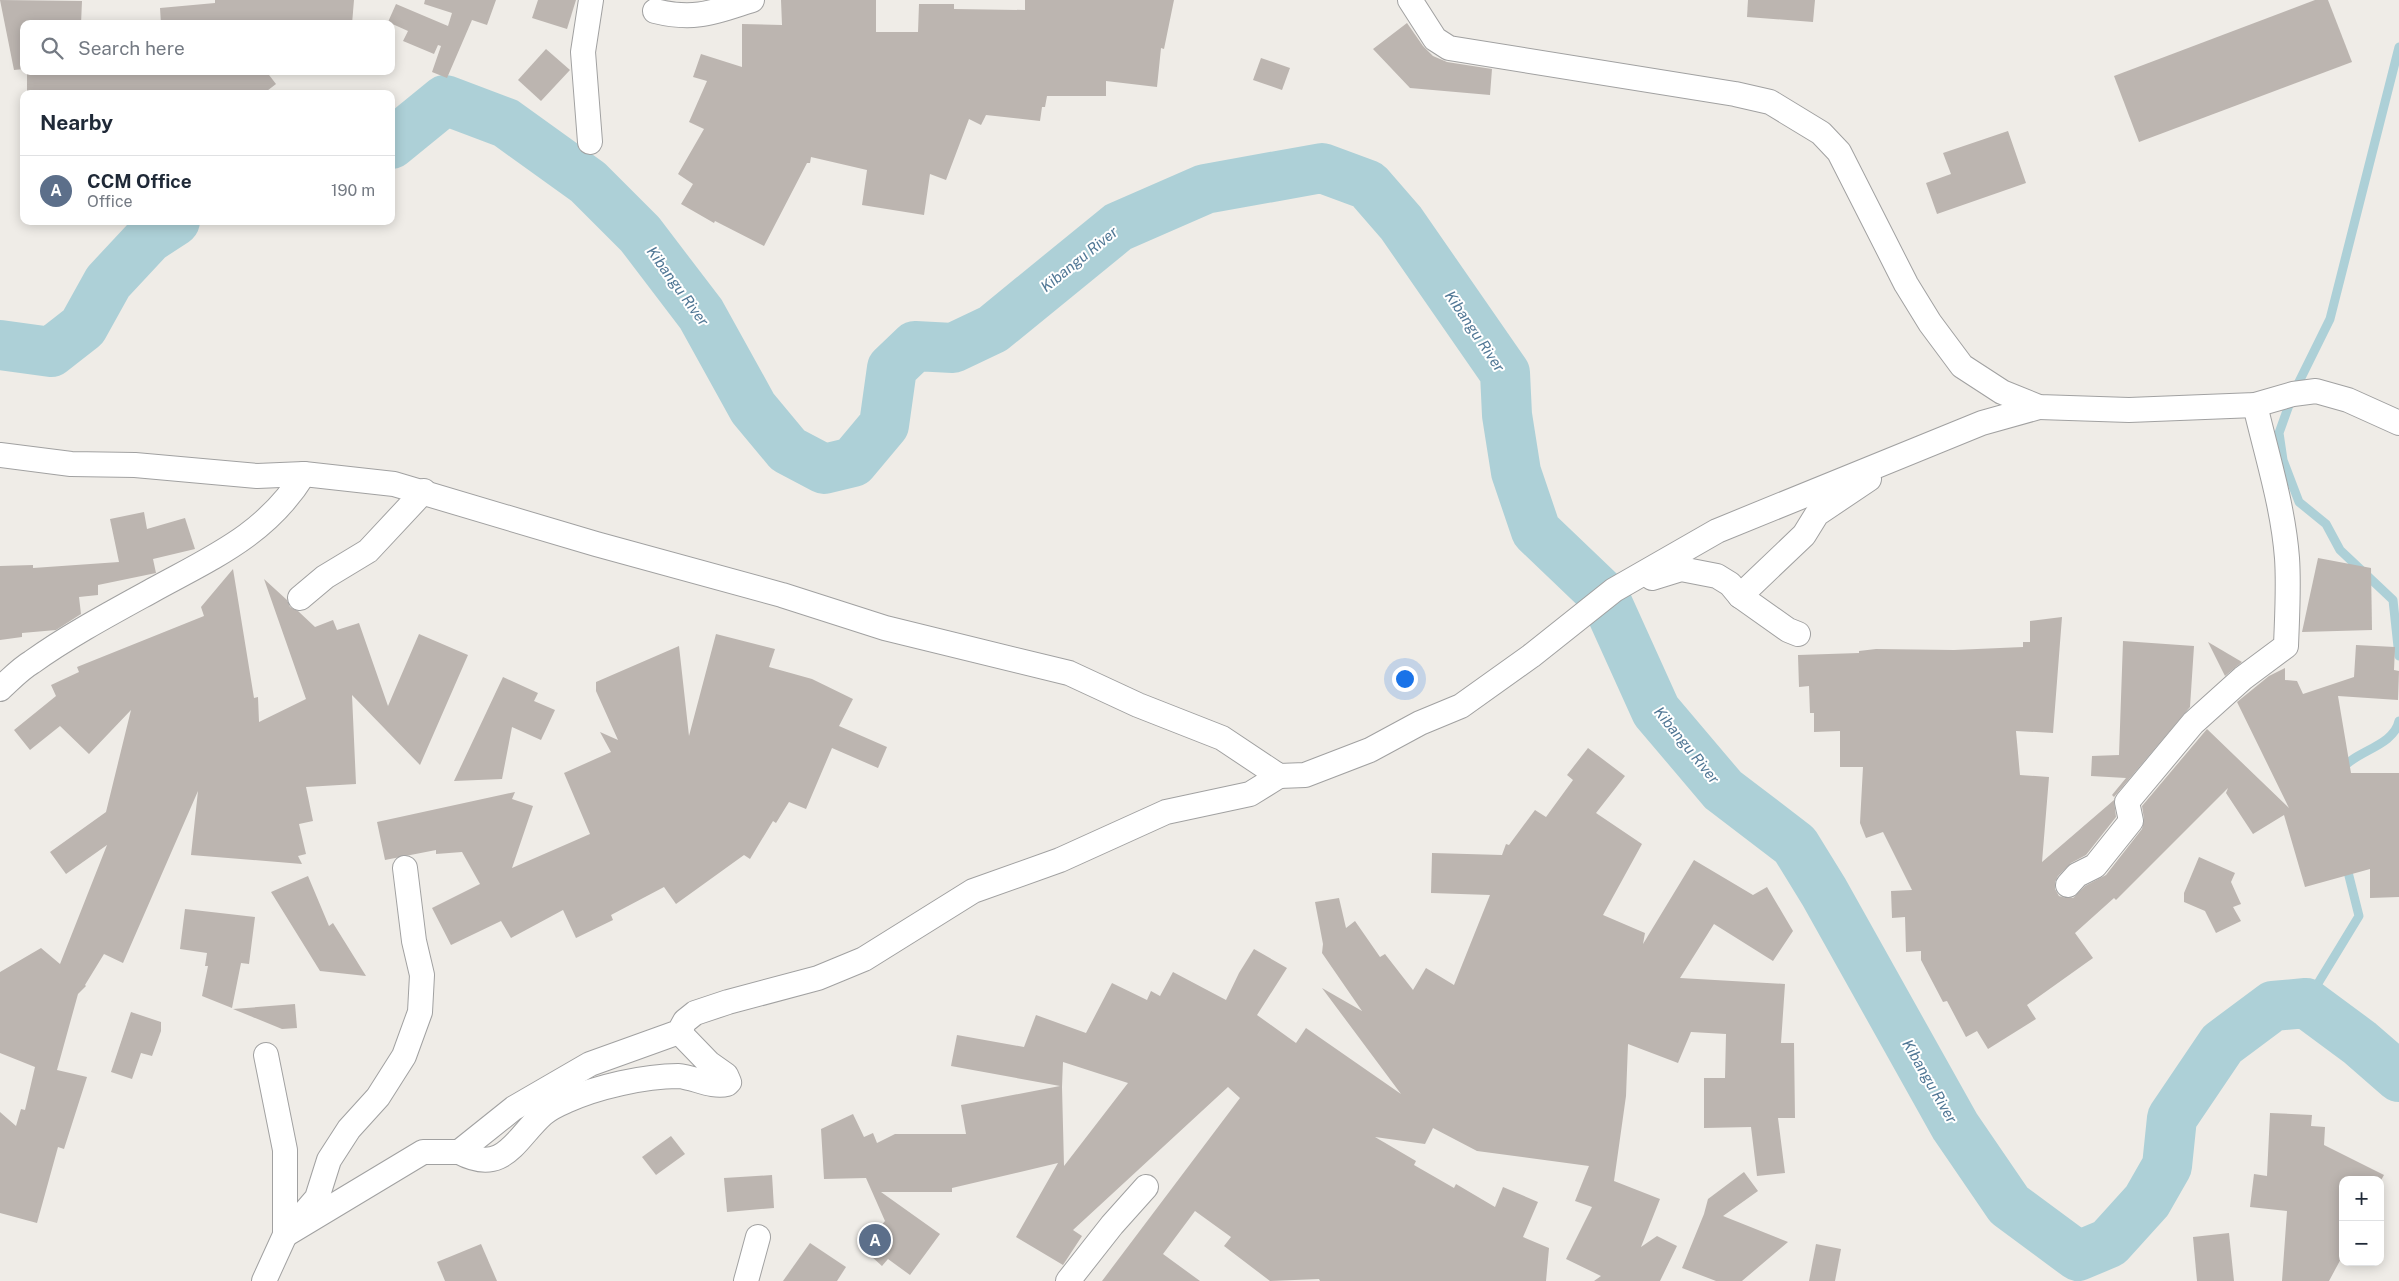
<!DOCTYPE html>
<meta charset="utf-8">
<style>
:root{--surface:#fff;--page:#f6f6f7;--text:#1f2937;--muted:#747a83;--line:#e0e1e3;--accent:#b71821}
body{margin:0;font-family:"Public Sans",sans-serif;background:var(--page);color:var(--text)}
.controls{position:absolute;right:15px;bottom:15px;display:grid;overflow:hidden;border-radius:10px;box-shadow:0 2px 12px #0003}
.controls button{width:45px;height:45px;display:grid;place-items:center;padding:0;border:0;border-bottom:1px solid var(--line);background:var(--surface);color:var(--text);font:25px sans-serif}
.you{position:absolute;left:1404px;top:678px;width:18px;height:18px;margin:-12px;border:4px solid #fff;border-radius:50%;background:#1a73e8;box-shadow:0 0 0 8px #1a73e833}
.badge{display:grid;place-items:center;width:32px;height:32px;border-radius:50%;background:var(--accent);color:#fff;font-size:16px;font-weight:700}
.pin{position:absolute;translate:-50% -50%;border:2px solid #fff;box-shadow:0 1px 5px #0006}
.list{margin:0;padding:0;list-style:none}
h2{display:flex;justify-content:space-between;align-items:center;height:65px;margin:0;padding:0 20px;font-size:21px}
h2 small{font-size:16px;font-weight:400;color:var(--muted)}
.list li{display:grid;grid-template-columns:32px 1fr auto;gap:15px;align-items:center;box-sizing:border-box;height:70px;padding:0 20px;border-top:1px solid var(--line)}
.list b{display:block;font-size:19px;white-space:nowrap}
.list p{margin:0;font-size:16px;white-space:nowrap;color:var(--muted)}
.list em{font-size:16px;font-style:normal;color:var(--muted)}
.icon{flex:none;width:28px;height:28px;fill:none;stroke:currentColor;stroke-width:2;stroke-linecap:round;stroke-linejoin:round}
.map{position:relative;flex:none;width:2399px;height:1281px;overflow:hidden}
.search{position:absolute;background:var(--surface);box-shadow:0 2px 12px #0003;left:20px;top:20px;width:375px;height:55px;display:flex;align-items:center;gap:12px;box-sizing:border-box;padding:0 18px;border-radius:10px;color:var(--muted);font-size:19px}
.panel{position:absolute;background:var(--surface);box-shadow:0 2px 12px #0003;left:20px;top:90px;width:375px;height:135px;border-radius:10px}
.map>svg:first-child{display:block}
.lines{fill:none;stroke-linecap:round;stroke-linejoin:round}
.stream{stroke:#add0d7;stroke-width:9}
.river{stroke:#add0d7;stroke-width:50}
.building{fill:#bcb5b0;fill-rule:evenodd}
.minor-casing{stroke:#a1a1a1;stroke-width:26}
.minor{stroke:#fff;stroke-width:24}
.labels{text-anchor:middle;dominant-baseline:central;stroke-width:4;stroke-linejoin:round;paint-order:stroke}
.water-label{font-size:15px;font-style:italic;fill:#507795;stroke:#fff}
</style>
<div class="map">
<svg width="2399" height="1281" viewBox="0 0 2399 1281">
<rect width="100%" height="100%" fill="#efece7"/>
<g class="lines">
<g class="stream">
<polyline points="2399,47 2330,319 2293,394 2279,433 2283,460 2299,502 2326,524 2340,550 2393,600 2399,656"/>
<path d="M2342,769c13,-18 52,-23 57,-48"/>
<polyline points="2306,1003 2359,916 2346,864"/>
</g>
<g class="river">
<polyline points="391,144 445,100 506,123 588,182 640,234 701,314 753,408 788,450 824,469 853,462 884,425 892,368 915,346 953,348 993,329 1118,227 1205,189 1322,168 1368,185 1401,223 1505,373 1507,415 1516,472 1536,531 1604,596 1656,711 1723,790 1795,845 1824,892 1955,1126 2009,1205 2078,1256 2109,1243 2147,1201 2167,1166 2172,1118 2222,1044 2273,1006 2306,1003 2360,1043 2399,1077"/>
<polyline points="0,345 51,352 83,327 108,282 149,238 175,221"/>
</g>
</g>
<g class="building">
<polygon points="0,0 82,1 81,24 24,24 24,69 14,70"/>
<polygon points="215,0 354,0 352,24 161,24 160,8 215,3"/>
<polygon points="425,0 496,0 487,25 472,20 447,78 432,72 441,46 438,45 434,54 403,41 408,31 388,22 396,4 448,26 452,13 424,4"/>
<polygon points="538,0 576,0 567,29 532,18"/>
<polygon points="781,0 876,0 876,32 918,32 919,4 954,4 954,9 1025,10 1025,0 1174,0 1164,49 1161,48 1157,87 1106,81 1106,96 1047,96 1045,107 1042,107 1040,121 986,115 981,125 969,119 946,180 930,174 924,215 862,205 867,170 811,157 810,163 807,163 764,246 715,221 714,223 681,204 693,184 678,174 704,129 689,122 707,81 693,77 701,54 742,67 742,24 782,25"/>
<polygon points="1748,0 1815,0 1813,22 1747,17"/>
<polygon points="2315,0 2328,0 2352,62 2139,142 2114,76"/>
<polygon points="1407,23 1423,46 1433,56 1447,62 1492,69 1490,95 1410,88 1373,49"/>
<polygon points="546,49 570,70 541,101 518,80"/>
<polygon points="1261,58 1290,68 1282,90 1253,80"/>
<polygon points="27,71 197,71 207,74 211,71 266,71 276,84 263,94 27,94"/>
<polygon points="2008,131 2026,183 1937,214 1926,183 1951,174 1943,153"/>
<polygon points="144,512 147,529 185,518 195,549 153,559 156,573 98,585 98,595 79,597 81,614 56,630 22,633 22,637 0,640 0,566 33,565 33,568 119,562 110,519"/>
<polygon points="2318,558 2371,568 2372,630 2302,632"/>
<polygon points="233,569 254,698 258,697 259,722 306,699 264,579 287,600 290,607 298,611 315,627 333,620 337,630 359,623 388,706 419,634 468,655 420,765 352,695 356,784 306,787 313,821 299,824 306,854 298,856 302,864 191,855 198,791 123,963 104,954 85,985 86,986 78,994 57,1070 87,1077 64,1149 58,1147 37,1223 0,1213 0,1112 16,1126 21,1109 25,1110 35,1067 0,1053 0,972 41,948 60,964 107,845 66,874 50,852 106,812 131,710 89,754 60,726 30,750 14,730 56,696 51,685 79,672 77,667 204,616 201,607"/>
<polygon points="2062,617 2053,733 2016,731 2020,775 2049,777 2042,862 2114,800 2116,817 2086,855 2071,863 2058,876 2055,882 2055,889 2059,896 2066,898 2073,898 2085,886 2106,875 2142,829 2144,819 2142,806 2207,729 2289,808 2237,702 2269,676 2285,668 2285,680 2297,681 2303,694 2354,677 2356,645 2395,647 2394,670 2399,671 2398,700 2338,696 2351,773 2399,773 2399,897 2370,898 2370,869 2305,887 2284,815 2253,834 2226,793 2228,788 2116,900 2114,898 2075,933 2093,958 2027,1005 2036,1019 1988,1049 1977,1031 1966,1037 1947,1001 1943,1002 1921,960 1921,951 1906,952 1905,917 1892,918 1891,891 1912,890 1883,832 1866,838 1860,823 1863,767 1840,767 1840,731 1814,732 1814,713 1810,713 1809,686 1799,687 1798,655 1859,653 1859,651 1876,649 1954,650 2023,647 2023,642 2030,642 2030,621"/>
<polygon points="716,634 775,649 769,667 812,679 853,699 839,726 887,747 878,768 832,748 806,809 789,802 776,823 773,821 750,859 744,855 676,904 664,887 611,915 613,920 576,938 563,910 511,938 501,921 451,945 432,908 480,884 462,852 436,854 436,850 385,860 377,822 515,792 512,799 533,806 512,868 590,834 564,773 611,752 600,732 618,740 596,691 596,682 679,646 689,736"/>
<polygon points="2123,641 2194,646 2190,707 2114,797 2112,795 2126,778 2091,776 2092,756 2119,755"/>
<polygon points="2208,642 2242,662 2225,676"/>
<polygon points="503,677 538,693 534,701 555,710 541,740 512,727 502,779 454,781"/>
<path d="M1588,748l37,28 -29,37 46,31 -39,71 42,18 -2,11 51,-84 59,35 14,-8 26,44 -20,30 -59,-37 -34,54 105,6 -4,59h13l1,75h-17l7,55 -28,3 -6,-49 -47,1v-50h21l1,-44 -35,-2 -13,31 -50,-19 -2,52 -12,85 46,18 -19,48 16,-11 20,10 -17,35h-66l7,-5 -35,-17 26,-52 -17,-6 14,-35 -112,-15 -44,-23 -8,16 -50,-7 41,24 -2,4 40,23 2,-4 39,23 8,-20 35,15 -15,35 26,11 -3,33h-226l-1,-2 -49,2 -46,-35 7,-9 -36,-26 -32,43 37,27h-98l138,-183 -12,-11 -155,143 9,6 -19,29 -47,-28 42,-74 -106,25v4h-71l59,42 -30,41 -22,-16 -6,7 -20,-18 23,-27 -19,-43 -42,1 -3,-50 32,-15 11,23 9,-4 4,10 18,-9h71l-5,-29 99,-19 -109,-20 6,-31 67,12 12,-32 50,18 26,-50 35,17 4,-9 9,5 13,-24 53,28 13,-27 15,-24 33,19 -30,47 39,28 10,-15 95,66 -79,-106 40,23 -40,-58 1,-9 -8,-42 24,-4 7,30 9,-7 25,36 5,-3 28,36 13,-22 28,17 36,-90 -59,-2 1,-40 70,2 4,-11 3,1 26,-35 11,7 27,-37 -6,-5zM1063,1062l65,21 -64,83 -2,-79z"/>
<polygon points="2199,857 2235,873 2231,882 2241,904 2233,907 2241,921 2216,933 2205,911 2184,902 2184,893"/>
<polygon points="308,876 329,926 333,923 366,976 320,971 271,892"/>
<polygon points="185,909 255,917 249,964 241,963 232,1008 202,996 208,966 205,966 207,953 180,949"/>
<polygon points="295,1004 297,1028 282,1029 233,1009"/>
<polygon points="131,1012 161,1022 161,1031 152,1056 141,1053 132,1079 111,1072"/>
<polygon points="2270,1113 2312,1115 2311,1126 2325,1127 2324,1145 2384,1175 2380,1182 2380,1180 2343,1180 2343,1255 2329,1281 2282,1281 2287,1211 2250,1207 2254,1174 2267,1176"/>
<polygon points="671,1136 685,1154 656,1175 642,1157"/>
<polygon points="1744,1172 1758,1191 1723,1216 1788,1242 1742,1281 1716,1281 1682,1268 1704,1214 1708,1199"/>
<polygon points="772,1175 774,1208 727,1212 724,1178"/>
<polygon points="2229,1233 2234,1281 2197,1281 2193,1237"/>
<polygon points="810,1243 846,1267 837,1281 783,1281"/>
<polygon points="481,1244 497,1281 445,1281 437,1262"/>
<polygon points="1816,1244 1841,1249 1835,1281 1809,1281"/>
</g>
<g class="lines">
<defs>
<g id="minor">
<polyline points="1410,0 1435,39 1449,48 1735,94 1770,102 1821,133 1839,152 1906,284 1930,323 1962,366 2002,392 2039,407 2129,410 2255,405 2293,394 2316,391 2348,400 2399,423"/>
<path d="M655,11c40,10 59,1 97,-11"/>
<polyline points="590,142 583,52 591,0"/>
<polyline points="0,455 71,464 135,465 257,476 304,474 394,484 596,544 782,595 885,628 1069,673 1138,705 1222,738 1279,776 1305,775 1370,750 1420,723 1461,706 1531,656 1614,590 1717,531 1982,423 2039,407"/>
<polyline points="1652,578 1681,569 1717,576 1730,584 1740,596 1788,630 1798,634"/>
<polyline points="1740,596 1804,535 1817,514 1869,479"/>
<polyline points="300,598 325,577 368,551 424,491"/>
<path d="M0,689c10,-9 20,-20 32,-27 36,-26 81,-50 121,-72 60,-33 113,-55 151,-116"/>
<path d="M2068,885l9,-10 18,-9 36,-45 -4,-19 66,-79 50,-45 43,-32c1,-29 3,-59 1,-88 -4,-52 -20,-102 -32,-153"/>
<path d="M459,1152c45,24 56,-13 84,-38 6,-5 16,-10 23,-13 30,-14 79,-25 112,-25 16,1 34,12 49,8l2,-2 -3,-7 -17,-12 -30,-31"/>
<polyline points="298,1220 317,1198 329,1160 349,1129 378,1097 404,1056 420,1012 422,975 414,941 405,868"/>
<polyline points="285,1235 423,1152 459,1152 514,1108 590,1064 679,1032 685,1021 695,1013 728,1002 818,978 864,959 973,891 1060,860 1166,812 1250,794 1279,776"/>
<polyline points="264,1281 285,1235 285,1150 266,1055"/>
<polyline points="746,1281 758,1237"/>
<polyline points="1068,1281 1112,1225 1146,1187"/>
</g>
</defs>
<use href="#minor" class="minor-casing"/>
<use href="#minor" class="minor"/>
</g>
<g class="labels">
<g class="water-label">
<text transform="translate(1079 259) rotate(-39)">Kibangu River</text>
<text transform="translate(678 286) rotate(54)">Kibangu River</text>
<text transform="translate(1475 331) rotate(56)">Kibangu River</text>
<text transform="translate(1687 745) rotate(51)">Kibangu River</text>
<text transform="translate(1930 1081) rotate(60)">Kibangu River</text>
</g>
</g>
</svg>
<div class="controls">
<button>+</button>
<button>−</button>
</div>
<div class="you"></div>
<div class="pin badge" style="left:875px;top:1240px;background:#5c6f8a">A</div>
<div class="search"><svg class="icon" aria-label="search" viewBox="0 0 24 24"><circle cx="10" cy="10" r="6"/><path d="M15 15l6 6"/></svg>Search here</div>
<section class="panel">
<h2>Nearby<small></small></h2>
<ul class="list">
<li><span class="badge" style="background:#5c6f8a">A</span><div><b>CCM Office</b><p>Office</p></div><em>190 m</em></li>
</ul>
</section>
</div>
